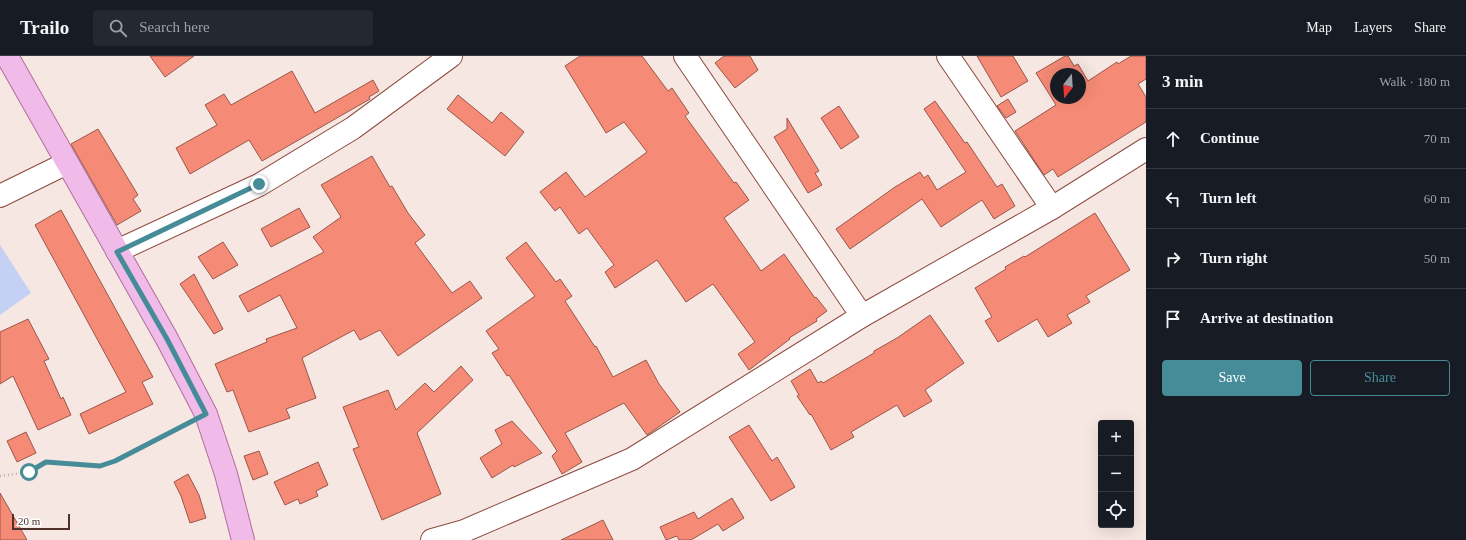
<!DOCTYPE html>
<meta charset="utf-8">
<style>
:root{--surface:#171b24;--page:#242831;--text:#f1f3f6;--muted:#9ea1a6;--line:#363941;--accent:#468b98}
body{margin:0;font-family:"Times New Roman",serif;background:var(--page);color:var(--text)}
.controls{position:absolute;right:12px;bottom:12px;display:grid;overflow:hidden;border-radius:4px;box-shadow:0 4px 16px #0002}
.controls button{width:36px;height:36px;display:grid;place-items:center;padding:0;border:0;border-bottom:1px solid var(--line);background:var(--surface);color:var(--text);font:20px sans-serif}
.compass{position:absolute;left:1050px;top:12px;width:36px;height:36px;border-radius:50%;background:var(--surface);box-shadow:0 4px 16px #0002;rotate:197deg}
.scale{position:absolute;left:12px;bottom:10px;width:58px;box-sizing:border-box;padding-left:4px;border:2px solid #4f312a;border-top:0;font-size:11px;line-height:14px;white-space:nowrap;color:#4f312a;-webkit-text-stroke:3px #fff;paint-order:stroke}
.stop{position:absolute;width:12px;height:12px;margin:-9px;border:3px solid #468b98;border-radius:50%;background:#fff}
.stop.end{background:#468b98;border-color:#fff;box-shadow:0 1px 4px #0008}
.list{margin:0;padding:0;list-style:none}
h2{display:flex;justify-content:space-between;align-items:center;height:52px;margin:0;padding:0 16px;font-size:17px}
h2 small{font-size:13px;font-weight:400;color:var(--muted)}
.list li{display:grid;grid-template-columns:26px 1fr auto;gap:12px;align-items:center;box-sizing:border-box;height:60px;padding:0 16px;border-top:1px solid var(--line)}
.list b{display:block;font-size:15px;white-space:nowrap}
.list em{font-size:13px;font-style:normal;color:var(--muted)}
.actions{display:flex;gap:8px;padding:12px 16px}
.actions a{flex:1;padding:9px 0;border:1px solid var(--accent);border-radius:4px;text-align:center;font-size:14px;color:var(--accent)}
.actions .main{background:var(--accent);color:#fff}
.icon{flex:none;width:22px;height:22px;fill:none;stroke:currentColor;stroke-width:2;stroke-linecap:round;stroke-linejoin:round}
.map{position:relative;flex:none;width:1146px;height:484px;overflow:hidden}
header{display:flex;align-items:center;gap:24px;box-sizing:border-box;height:56px;padding:0 20px;background:var(--surface);border-bottom:1px solid var(--line)}
header strong{font-size:19px}
nav{display:flex;gap:22px;margin-inline-start:auto;font-size:14px}
.search{width:280px;height:36px;background:var(--page);display:flex;align-items:center;gap:10px;box-sizing:border-box;padding:0 14px;border-radius:4px;color:var(--muted);font-size:15px}
main{display:flex}
aside{flex:1;background:var(--surface)}
.map>svg:first-child{display:block}
.green{fill:#c5d0f5}
.building{fill:#f58a76;stroke:#9a574a;fill-rule:evenodd}
.lines{fill:none;stroke-linecap:round;stroke-linejoin:round}
.minor-casing{stroke:#8d4b3f;stroke-width:24}
.major-casing{stroke:#b16d9c;stroke-width:24}
.path{stroke:#c1ada8;stroke-width:2.5;stroke-dasharray:1 3;stroke-linecap:butt}
.minor{stroke:#fff;stroke-width:22}
.major{stroke:#f0bbe9;stroke-width:22}
.route{stroke:#468b98;stroke-width:5}
</style>
<header>
<strong>Trailo</strong>
<div class="search"><svg class="icon" aria-label="search" viewBox="0 0 24 24"><circle cx="10" cy="10" r="6"/><path d="M15 15l6 6"/></svg>Search here</div>
<nav><a>Map</a><a>Layers</a><a>Share</a></nav>
</header>
<main>
<div class="map">
<svg width="1146" height="484" viewBox="0 0 1146 484">
<rect width="100%" height="100%" fill="#f7e7e3"/>
<polygon class="green" points="0,189 31,237 0,259"/>
<g class="building">
<polygon points="150,0 194,0 165,21"/>
<polygon points="580,0 642,0 668,35 672,32 689,57 685,60 734,127 736,126 749,144 724,162 761,215 784,198 815,242 816,241 827,255 816,263 817,265 789,282 790,283 749,314 738,298 755,286 713,228 686,246 657,204 615,232 605,216 614,209 587,172 579,178 560,151 555,155 540,136 566,116 585,141 647,96 624,66 606,77 565,10"/>
<polygon points="724,0 750,0 758,14 735,32 715,7"/>
<polygon points="977,0 1013,0 1028,25 1001,41"/>
<path d="M1065,0h3l6,10 4,-2 10,17 29,-19 1,2 13,-8h15v23l-8,5 8,13v25l-88,55 -5,-8 -9,6 -29,-44 41,-26 -20,-32zM1056,18h24v24h-24z"/>
<polygon points="292,15 315,57 373,24 379,35 369,41 370,43 262,105 249,84 190,118 176,92 217,69 205,49 224,38 231,49"/>
<polygon points="458,39 492,67 501,56 524,76 505,100 447,53"/>
<polygon points="1008,43 1016,56 1006,62 997,50"/>
<polygon points="935,45 965,87 967,86 997,131 1002,128 1015,150 994,163 982,144 941,171 922,143 850,193 836,173 895,131 920,116 924,122 928,119 937,134 966,116 924,53"/>
<polygon points="839,50 859,81 841,93 821,62"/>
<polygon points="787,62 819,115 815,117 822,129 808,137 774,81 787,73"/>
<polygon points="98,73 138,139 133,143 141,155 117,169 71,88"/>
<polygon points="372,100 390,131 392,130 408,157 425,179 415,187 452,237 470,225 482,242 398,300 380,274 360,284 354,274 302,302 316,342 286,353 290,362 249,376 233,334 227,336 215,308 267,286 266,283 297,272 280,239 248,256 239,240 324,196 313,181 341,161 321,129"/>
<polygon points="299,152 310,171 271,191 261,173"/>
<polygon points="61,154 153,321 142,326 153,348 89,378 80,358 126,336 35,169"/>
<polygon points="1095,157 1130,214 1086,240 1090,246 1067,259 1072,267 1048,281 1037,263 998,286 985,265 992,261 975,232 1006,213 1005,211 1024,200 1025,201"/>
<polygon points="223,186 238,209 213,223 198,201"/>
<polygon points="526,186 556,226 560,223 572,240 565,245 595,291 596,290 613,321 646,304 659,328 680,356 647,379 624,347 565,377 582,406 562,418 552,400 557,395 509,319 507,320 492,297 499,293 486,275 535,240 506,202"/>
<polygon points="194,218 223,273 214,278 180,228"/>
<polygon points="930,259 964,307 925,334 932,345 904,361 897,349 851,376 854,381 831,394 811,358 810,359 797,340 799,339 791,325 810,313 818,327 821,325 823,327 874,297 874,295 897,282"/>
<polygon points="28,263 49,303 44,305 61,343 63,341 71,359 38,374 13,320 0,328 0,276"/>
<polygon points="461,310 473,324 417,377 441,438 382,464 353,393 359,391 343,351 388,334 396,354 425,327 434,336"/>
<polygon points="512,365 542,397 514,411 513,409 492,422 480,402 502,388 495,374"/>
<polygon points="749,369 772,405 777,401 795,431 771,445 729,381"/>
<polygon points="26,376 36,397 17,406 7,385"/>
<polygon points="259,395 268,418 253,424 244,400"/>
<polygon points="318,406 328,429 316,435 318,440 300,448 298,443 285,449 274,426"/>
<polygon points="188,418 199,439 206,462 190,467 181,440 174,426"/>
<polygon points="0,437 19,470 27,484 0,484"/>
<polygon points="732,442 744,462 723,475 718,468 691,484 679,484 677,480 666,484 660,471 694,456 698,463"/>
<polygon points="603,464 613,484 561,484"/>
</g>
<g class="lines">
<defs>
<g id="minor">
<polyline points="685,0 862,260"/>
<polyline points="948,0 1052,152"/>
<polyline points="0,140 67,107"/>
<polyline points="117,195 259,129 353,72 451,0"/>
<polyline points="432,484 464,475 632,403 862,260 1052,152 1146,93"/>
</g>
<polyline id="major" points="7,0 167,283 206,358 226,418 243,484"/>
</defs>
<use href="#minor" class="minor-casing"/>
<use href="#major" class="major-casing"/>
<polyline class="path" points="0,420 29,416 46,406 100,410 115,405 188,367"/>
<use href="#minor" class="minor"/>
<use href="#major" class="major"/>
</g>
<g class="lines">
<polyline class="route" points="29,416 46,406 100,410 115,405 206,358 167,283 117,196 259,128"/>
</g>
</svg>
<div class="controls">
<button>+</button>
<button>−</button>
<button><svg class="icon" aria-label="locate" viewBox="0 0 24 24"><circle cx="12" cy="12" r="6"/><path d="M12 2v4M12 18v4M2 12h4M18 12h4"/></svg></button>
</div>
<svg class="compass" viewBox="-18 -18 36 36"><path d="M0-13l5 13h-10z" fill="#e53935"/><path d="M0 13l5-13h-10z" fill="#9ea1a6"/></svg>
<div class="scale">20 m</div>
<div class="stop" style="left:29px;top:416px"></div>
<div class="stop end" style="left:259px;top:128px"></div>
</div>
<aside>
<h2>3 min<small>Walk · 180 m</small></h2>
<ul class="list">
<li><svg class="icon" aria-label="ahead" viewBox="0 0 24 24"><path d="M12 20V5M6 11l6-6 6 6"/></svg><div><b>Continue</b></div><em>70 m</em></li>
<li><svg class="icon" aria-label="left" viewBox="0 0 24 24"><path d="M17 20v-9H6M10 6l-5 5 5 5"/></svg><div><b>Turn left</b></div><em>60 m</em></li>
<li><svg class="icon" aria-label="right" viewBox="0 0 24 24"><path d="M7 20v-9h11M14 6l5 5-5 5"/></svg><div><b>Turn right</b></div><em>50 m</em></li>
<li><svg class="icon" aria-label="arrive" viewBox="0 0 24 24"><path d="M6 21V4h12l-3 4 3 4H6"/></svg><div><b>Arrive at destination</b></div></li>
</ul>
<div class="actions"><a class="main">Save</a><a>Share</a></div>
</aside>
</main>
